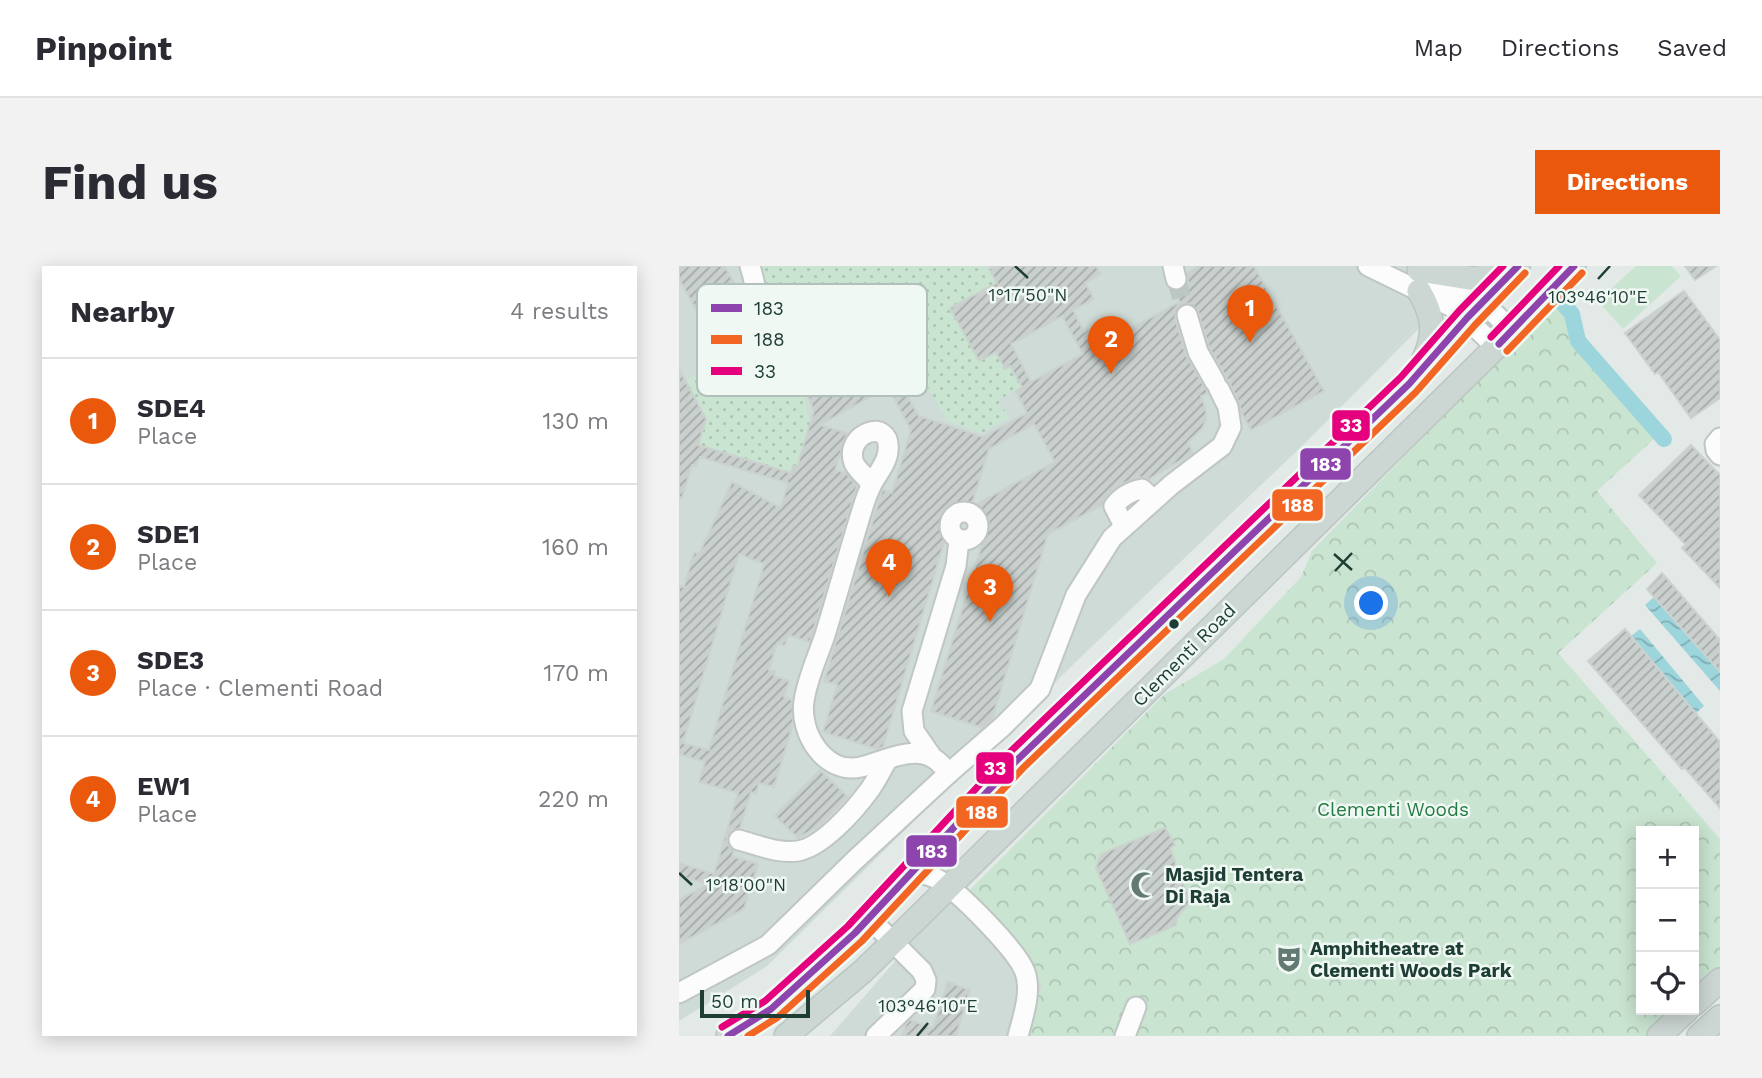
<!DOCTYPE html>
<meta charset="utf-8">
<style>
:root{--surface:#fff;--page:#f2f2f3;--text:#2b2b33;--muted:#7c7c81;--line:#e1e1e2;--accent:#ea580c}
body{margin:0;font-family:"Work Sans",sans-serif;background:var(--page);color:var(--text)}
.controls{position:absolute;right:21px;bottom:21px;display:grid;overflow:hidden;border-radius:0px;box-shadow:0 4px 18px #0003}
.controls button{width:63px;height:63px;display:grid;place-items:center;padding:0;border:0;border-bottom:2px solid var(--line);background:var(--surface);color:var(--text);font:35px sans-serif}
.scale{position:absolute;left:21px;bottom:18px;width:110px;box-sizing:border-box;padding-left:7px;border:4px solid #1e3e35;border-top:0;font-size:19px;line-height:24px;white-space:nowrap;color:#1e3e35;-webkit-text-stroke:5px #f0f8f4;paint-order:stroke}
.you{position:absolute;left:693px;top:338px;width:24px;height:24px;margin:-18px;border:5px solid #fff;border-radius:50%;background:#1a73e8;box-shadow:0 0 0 10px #1a73e833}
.badge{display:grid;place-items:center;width:46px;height:46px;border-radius:50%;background:var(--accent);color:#fff;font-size:23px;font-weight:700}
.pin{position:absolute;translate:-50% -58px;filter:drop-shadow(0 2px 4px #0008)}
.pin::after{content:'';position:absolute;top:37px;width:24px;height:21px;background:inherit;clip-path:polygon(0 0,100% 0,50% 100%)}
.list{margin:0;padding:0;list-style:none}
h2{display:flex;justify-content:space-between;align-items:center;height:91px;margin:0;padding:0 28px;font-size:30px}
h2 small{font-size:23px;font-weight:400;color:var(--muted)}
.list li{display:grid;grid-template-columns:46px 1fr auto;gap:21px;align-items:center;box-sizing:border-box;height:126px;padding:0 28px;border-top:2px solid var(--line)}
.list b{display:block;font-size:26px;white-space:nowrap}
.list p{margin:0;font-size:23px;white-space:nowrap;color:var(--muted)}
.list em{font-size:23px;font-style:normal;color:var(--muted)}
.icon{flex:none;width:38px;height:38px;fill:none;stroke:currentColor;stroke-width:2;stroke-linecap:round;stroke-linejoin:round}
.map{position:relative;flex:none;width:1041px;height:770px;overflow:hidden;border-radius:0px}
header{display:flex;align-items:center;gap:42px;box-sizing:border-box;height:98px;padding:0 35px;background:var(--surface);border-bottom:2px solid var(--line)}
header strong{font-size:33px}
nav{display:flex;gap:38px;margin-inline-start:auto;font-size:24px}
.intro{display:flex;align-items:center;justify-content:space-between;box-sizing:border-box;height:168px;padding:0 42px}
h1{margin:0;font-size:49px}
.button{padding:18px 32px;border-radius:0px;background:var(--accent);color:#fff;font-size:24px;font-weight:700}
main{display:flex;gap:42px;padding:0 42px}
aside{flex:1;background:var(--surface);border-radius:0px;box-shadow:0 4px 18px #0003}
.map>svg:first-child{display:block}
.built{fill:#cfdbd6}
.grass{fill:url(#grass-dots)}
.park{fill:url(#park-crowns)}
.pitch{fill:#c9e4d1}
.water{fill:url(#water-waves)}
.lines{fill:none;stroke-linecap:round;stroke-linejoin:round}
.canal{stroke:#9dd5dc;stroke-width:16}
.building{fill:url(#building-hatch);stroke:#cbd2cf;stroke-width:2;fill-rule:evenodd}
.minor-tunnel{stroke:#bbc7c3;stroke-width:19;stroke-dasharray:19 10;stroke-linecap:butt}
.minor-casing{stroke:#bfc6c3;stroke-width:23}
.major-casing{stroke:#bbc5c2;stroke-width:26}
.minor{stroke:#fbfcfb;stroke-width:19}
.major{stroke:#ccd6d3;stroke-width:23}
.bus-1-casing{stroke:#f0f8f4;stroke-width:12}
.bus-2-casing{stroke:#f0f8f4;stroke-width:12}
.bus-3-casing{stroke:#f0f8f4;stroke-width:12}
.bus-1{stroke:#8e44ad;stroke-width:7}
.bus-2{stroke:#f26522;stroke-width:7}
.bus-3{stroke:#e5007d;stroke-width:7}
.ticks{fill:none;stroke:#1e3e35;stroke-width:2.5}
.bus-dot{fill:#1e3e35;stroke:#f0f8f4;stroke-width:2.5}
.labels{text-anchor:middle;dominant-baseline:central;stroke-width:5;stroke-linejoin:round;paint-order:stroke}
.street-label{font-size:19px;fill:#1e3e35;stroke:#f0f8f4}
.park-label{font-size:19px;fill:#247a43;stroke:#f0f8f4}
.poi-label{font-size:19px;font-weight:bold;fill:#1e3e35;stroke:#f0f8f4;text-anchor:start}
.key{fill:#f0f8f4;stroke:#b1c0bb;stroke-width:2}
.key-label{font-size:19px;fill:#1e3e35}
.ticks-label{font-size:18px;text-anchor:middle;fill:#1e3e35;stroke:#f0f8f4;stroke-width:5;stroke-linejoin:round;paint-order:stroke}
.line-badge{stroke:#f0f8f4;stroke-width:2.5}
.badge-label{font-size:19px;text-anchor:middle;font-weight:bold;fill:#fff}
</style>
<header>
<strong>Pinpoint</strong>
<nav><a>Map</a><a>Directions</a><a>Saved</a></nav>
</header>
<div class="intro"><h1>Find us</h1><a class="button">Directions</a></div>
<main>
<aside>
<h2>Nearby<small>4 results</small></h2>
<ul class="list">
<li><span class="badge">1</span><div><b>SDE4</b><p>Place</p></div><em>130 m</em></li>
<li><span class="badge">2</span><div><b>SDE1</b><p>Place</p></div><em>160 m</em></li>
<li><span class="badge">3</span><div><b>SDE3</b><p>Place · Clementi Road</p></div><em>170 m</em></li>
<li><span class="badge">4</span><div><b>EW1</b><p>Place</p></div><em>220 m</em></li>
</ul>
</aside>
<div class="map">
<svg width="1041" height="770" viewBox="0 0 1041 770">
<defs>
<pattern id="grass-dots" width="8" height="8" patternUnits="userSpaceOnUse" patternTransform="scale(1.75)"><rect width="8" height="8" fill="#c9e4d1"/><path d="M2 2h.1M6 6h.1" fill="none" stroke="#acc5b4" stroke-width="1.8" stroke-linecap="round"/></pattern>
<pattern id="park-crowns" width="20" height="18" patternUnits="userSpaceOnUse" patternTransform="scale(1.75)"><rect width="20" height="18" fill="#c9e4d1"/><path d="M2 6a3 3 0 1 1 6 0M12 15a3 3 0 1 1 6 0" fill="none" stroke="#acc5b4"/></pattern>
<pattern id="water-waves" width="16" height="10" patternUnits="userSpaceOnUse" patternTransform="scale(1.75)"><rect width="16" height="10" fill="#9dd5dc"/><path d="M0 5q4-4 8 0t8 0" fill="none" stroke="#7faeb3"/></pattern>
<pattern id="building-hatch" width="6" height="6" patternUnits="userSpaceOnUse" patternTransform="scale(1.75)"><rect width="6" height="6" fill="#c9d0cd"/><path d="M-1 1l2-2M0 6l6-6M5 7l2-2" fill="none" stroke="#a3aaa7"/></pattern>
</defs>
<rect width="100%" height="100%" fill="#e2e9e6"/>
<g class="built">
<polygon points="0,0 802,0 624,179 407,386 88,700 0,755"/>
<polygon points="281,634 364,718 345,770 151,770 265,639"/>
</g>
<polygon class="grass" points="71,0 307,0 318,17 272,42 300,95 317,86 326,103 331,100 343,121 319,134 330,152 303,167 269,156 214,62 221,39 146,16 120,110 131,156 118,201 114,200 112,207 19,179 6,115 78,67 76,26"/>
<polygon class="park" points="876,36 888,51 892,77 977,171 918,225 978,297 879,387 1041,573 1041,710 1015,734 1015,565 962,565 962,744 1004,744 975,770 345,770 364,718 281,634 486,428 545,393 622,311 633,285"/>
<polygon class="pitch" points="957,0 993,0 1002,10 944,63 919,35"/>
<g class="water">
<polygon points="975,331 1041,406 1041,425 966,339"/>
<polygon points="961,363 1025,440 1017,447 952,370"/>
</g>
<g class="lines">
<polyline class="canal" points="878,31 893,48 899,75 985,173"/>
</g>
<g class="building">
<polygon points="0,0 46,0 65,37 65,42 56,39 49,41 45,46 45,57 29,66 0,13"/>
<path d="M317,0h100l5,8 -16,9 9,16 -21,11 11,22 4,-3 3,6 12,-6 6,11 71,-38 -7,-11 12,-4 3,-5 -1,-9 13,-7h54l70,125 -73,39 -10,-18 -2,-10 -9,-18 -21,-37 -11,-36 -8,-8 -11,3 -4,12 11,37 22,38 -7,3 5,13v11l-4,9 -14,13 5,11 -44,26 -10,-2 -18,7 -13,11 -6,10 -54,29 -56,185 -9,9 -52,-17 59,-193 -36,-9 -71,238 -6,2 -54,-17 14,-47 -13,-4 57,-187 2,-4 9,3 19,-63 -23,-43 -68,38 27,8 -12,37 11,3 11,13 -47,156 -22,-7 -3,11 -8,-3 -8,27 6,1 -1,5 15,5 -5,16 8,3 1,24 -19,63 -15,-4 -3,11 -5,-2 -11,36 -9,3 -4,6v7l7,7 -2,5 26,8 -14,45 -65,35v-44l29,-16 -29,-8v-13l35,11 24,-81 -39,-11 6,-20 -26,-8v-168l5,1 10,-35 5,2 33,-72 49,26 7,-25 -88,-26 -4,9 -4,-1 -10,33 -3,-1v-128l27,50 -8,26 93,28 2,-7 4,1 17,-56 -8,-20 9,-6 -14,-10 27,-89 68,21 -18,57 26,-13 7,11 -17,11 25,43 64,21 44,-24 -11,-22 6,-4 -12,-21 -5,3 -9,-17 -17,9 -29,-53 47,-25 -8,-14zM383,50l21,38 -52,28 -20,-38zM355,158l21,38 -84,45 18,-58zM60,288l25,10 -55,186 -26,-7z"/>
<polygon points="1006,0 1037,0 1016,14"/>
<polygon points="1005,25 1041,74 1041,132 1012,152 979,106 976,108 946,67"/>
<polygon points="1012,179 1041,209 1041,322 1003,282 1007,279 960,229"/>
<polygon points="983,307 1041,374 1041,406 968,323"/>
<polygon points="946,363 1041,476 1041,542 1005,501 1003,503 909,395"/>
<polygon points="141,504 169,531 140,560 119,572 96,550"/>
<polygon points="486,562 496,579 491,582 511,636 498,651 497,659 451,678 417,602 422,588"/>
<polygon points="269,716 291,724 277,770 223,770 227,758 231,754 254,762"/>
</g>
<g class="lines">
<g class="minor-tunnel">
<polyline points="497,13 508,49"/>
<polyline points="56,51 55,43 63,34"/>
</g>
<defs>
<g id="minor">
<polyline points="494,0 497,13"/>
<polyline points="689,0 777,43 817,81"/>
<polyline points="752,11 803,35 832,64"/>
<polyline points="508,49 519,86 536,116"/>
<path d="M56,51l12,6 6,-2c7,-17 2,-39 -3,-55"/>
<polyline points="1041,172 1036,178 1037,184 1041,189"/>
<path d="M192,219c-4,-9 -13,-13 -17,-22 -11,-30 38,-47 34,-12 -1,13 -12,24 -17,35 -3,6 -6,14 -8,21 -13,42 -25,85 -38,128 -7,21 -18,44 -21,66 -5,32 21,74 57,66 21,-5 52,-22 72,-9 6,3 11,10 16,15"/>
<circle cx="285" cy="260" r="14"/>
<path d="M445,260l-10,-20c7,-9 17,-15 28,-17l12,11"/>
<polyline points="253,491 235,465 233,445 277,300 280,274"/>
<path d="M60,574c19,5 39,14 59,11 24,-4 56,-40 70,-59 8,-10 13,-22 20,-33"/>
<path d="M235,606c9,2 17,3 25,8 20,12 78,70 86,92 7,19 -2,45 -7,64"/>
<polyline points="190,652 243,705 247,714 246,723 197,770"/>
<polyline points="0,727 89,679 175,595 270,507 323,461 361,423 397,329 433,272 492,219 543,180 552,161 549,141 540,123"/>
<polyline points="446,770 457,741"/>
</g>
<g id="major">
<polyline points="740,4 796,13 805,11 827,0"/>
<path d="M740,25c15,25 17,44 4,70"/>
<polyline points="1015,738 1041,714"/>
<polyline points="49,770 92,743 176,667 337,495 730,118 788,52 839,0"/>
<polyline points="107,770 183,706 214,676 817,81 895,0"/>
<polyline points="980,770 1008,744"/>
<polyline points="1020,770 1041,751"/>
</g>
</defs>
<use href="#minor" class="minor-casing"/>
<use href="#major" class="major-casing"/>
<use href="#minor" class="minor"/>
<use href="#major" class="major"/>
<defs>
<g id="bus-1">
<polyline points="820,78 895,0"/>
<polyline points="49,770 92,743 176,667 337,495 730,118 788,52 839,0"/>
</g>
<g id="bus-2">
<polyline points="828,85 903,7"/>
<polyline points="69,770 99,751 183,675 344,502 737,126 796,59 846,7"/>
</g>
<g id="bus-3">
<polyline points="812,71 880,0"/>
<polyline points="43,761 86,735 169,660 330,487 722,111 780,45 824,0"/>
</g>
</defs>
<use href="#bus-1" class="bus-1-casing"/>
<use href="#bus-2" class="bus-2-casing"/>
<use href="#bus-3" class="bus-3-casing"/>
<use href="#bus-1" class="bus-1"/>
<use href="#bus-2" class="bus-2"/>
<use href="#bus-3" class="bus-3"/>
</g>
<path class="ticks" d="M336,0l13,12M919,13l12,-13M655,288l18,16M656,305l17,-18M0,607l13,12M238,770l11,-13"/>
<defs>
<symbol id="mosque-bare" viewBox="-9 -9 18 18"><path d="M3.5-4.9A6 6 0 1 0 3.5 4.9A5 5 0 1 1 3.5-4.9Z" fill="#637a73" stroke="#f0f8f4" stroke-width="2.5" paint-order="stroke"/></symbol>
<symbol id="theatre-bare" viewBox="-9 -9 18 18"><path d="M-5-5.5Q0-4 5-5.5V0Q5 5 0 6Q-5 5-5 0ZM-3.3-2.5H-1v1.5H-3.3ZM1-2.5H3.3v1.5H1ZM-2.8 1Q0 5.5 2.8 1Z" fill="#637a73" stroke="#f0f8f4" stroke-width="2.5" paint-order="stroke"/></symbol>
</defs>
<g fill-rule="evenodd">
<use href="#mosque-bare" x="446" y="600" width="38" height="38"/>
<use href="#theatre-bare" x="591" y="674" width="38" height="38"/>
</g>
<circle class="bus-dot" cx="495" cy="358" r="6"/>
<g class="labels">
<g class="street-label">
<text transform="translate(505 389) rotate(-45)">Clementi Road</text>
</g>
<g class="park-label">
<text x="714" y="543">Clementi Woods</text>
</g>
<g class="poi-label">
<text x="486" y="608">Masjid Tentera<tspan x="486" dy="22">Di Raja</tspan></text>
<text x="631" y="682">Amphitheatre at<tspan x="631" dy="22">Clementi Woods Park</tspan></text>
</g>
</g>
<rect x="18" y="18" width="230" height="112" rx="10" class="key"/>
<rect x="32" y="38" width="31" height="8" fill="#8e44ad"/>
<rect x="32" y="69" width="31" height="9" fill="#f26522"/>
<rect x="32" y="101" width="31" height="8" fill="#e5007d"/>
<g class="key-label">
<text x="75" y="49">183</text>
<text x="75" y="80">188</text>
<text x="75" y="112">33</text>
</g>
<g class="ticks-label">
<text x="349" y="35">1°17'50"N</text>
<text x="919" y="37">103°46'10"E</text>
<text x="67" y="625">1°18'00"N</text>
<text x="249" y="746">103°46'10"E</text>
</g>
<g class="line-badge">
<rect x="652" y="143" width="40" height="33" rx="7" fill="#e5007d"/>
<rect x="620" y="181" width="53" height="34" rx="7" fill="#8e44ad"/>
<rect x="592" y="222" width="53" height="34" rx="7" fill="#f26522"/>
<rect x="296" y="485" width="40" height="34" rx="7" fill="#e5007d"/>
<rect x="276" y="529" width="54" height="34" rx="7" fill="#f26522"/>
<rect x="226" y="568" width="53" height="34" rx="7" fill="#8e44ad"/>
</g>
<g class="badge-label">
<text x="672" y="166">33</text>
<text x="647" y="205">183</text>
<text x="619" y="246">188</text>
<text x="316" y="509">33</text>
<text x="303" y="553">188</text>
<text x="253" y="592">183</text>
</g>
</svg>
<div class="controls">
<button>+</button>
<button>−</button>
<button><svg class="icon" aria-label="locate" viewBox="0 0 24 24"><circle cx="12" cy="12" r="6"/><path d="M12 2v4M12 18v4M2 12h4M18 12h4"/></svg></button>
</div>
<div class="scale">50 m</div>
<div class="you"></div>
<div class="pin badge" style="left:571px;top:77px">1</div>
<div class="pin badge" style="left:432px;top:108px">2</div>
<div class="pin badge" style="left:311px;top:356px">3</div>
<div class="pin badge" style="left:210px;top:331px">4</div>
</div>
</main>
